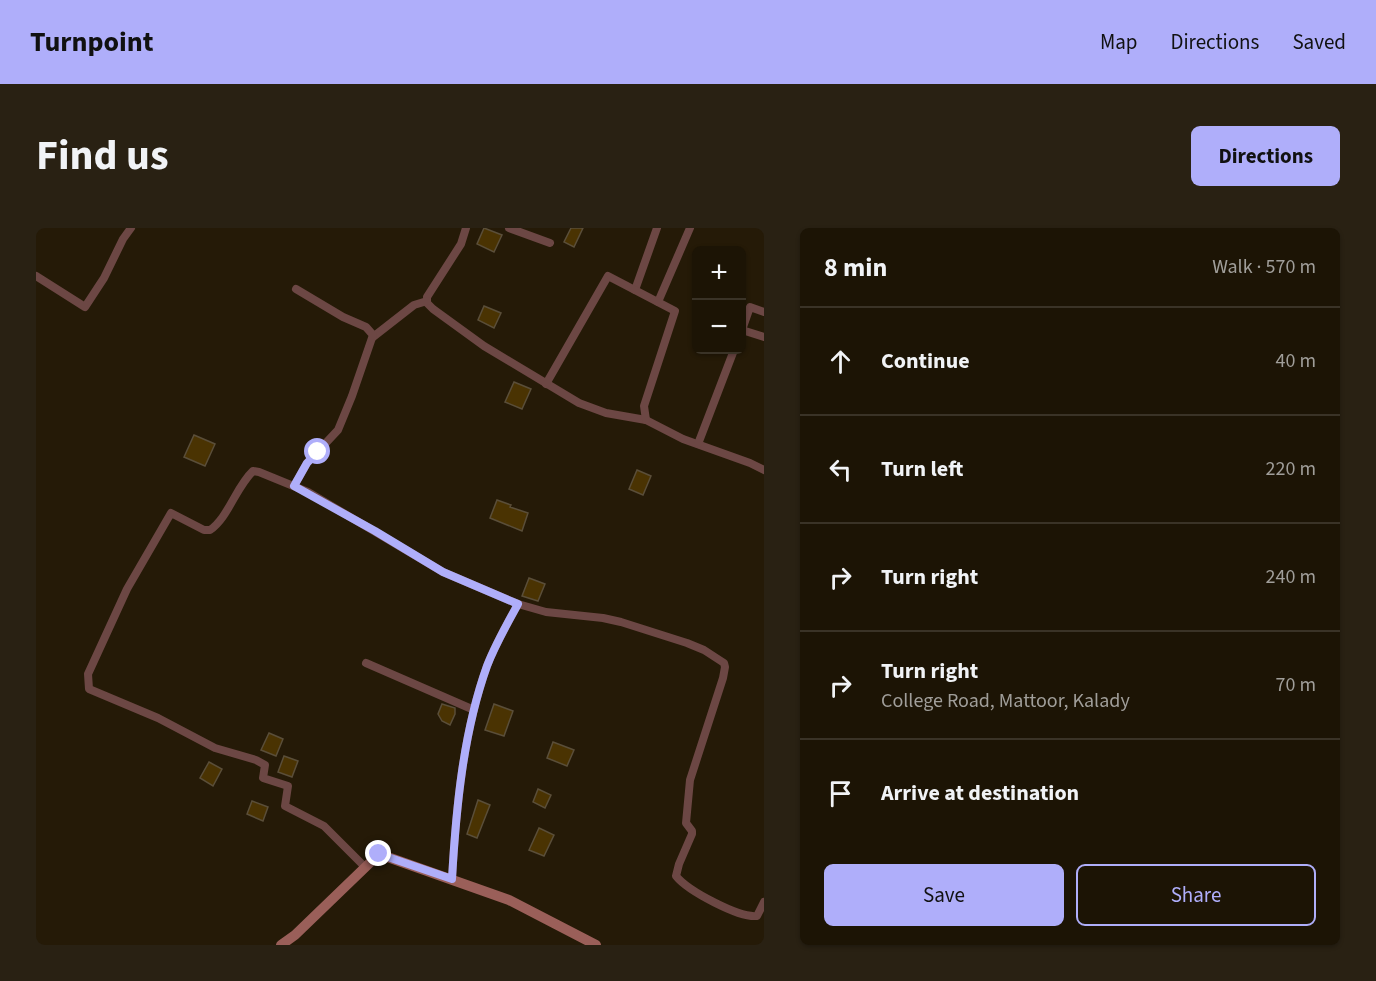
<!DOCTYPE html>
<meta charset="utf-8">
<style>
:root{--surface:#1c1405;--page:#292113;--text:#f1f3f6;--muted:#a09e9a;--line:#3a3327;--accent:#afaefa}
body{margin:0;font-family:"Source Sans 3",sans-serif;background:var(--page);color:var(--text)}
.controls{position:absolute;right:18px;top:18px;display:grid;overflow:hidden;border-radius:9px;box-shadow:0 2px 4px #0004}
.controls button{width:54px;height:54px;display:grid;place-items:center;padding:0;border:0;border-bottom:2px solid var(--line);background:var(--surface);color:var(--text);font:30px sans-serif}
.stop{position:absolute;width:18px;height:18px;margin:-14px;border:4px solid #afaefa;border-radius:50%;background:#fff}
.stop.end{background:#afaefa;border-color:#fff;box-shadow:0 2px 6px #0008}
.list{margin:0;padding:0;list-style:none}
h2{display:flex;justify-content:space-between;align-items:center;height:78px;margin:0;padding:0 24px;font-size:26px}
h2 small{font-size:20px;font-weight:400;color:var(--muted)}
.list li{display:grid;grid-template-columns:39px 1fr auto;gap:18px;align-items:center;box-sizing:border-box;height:108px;padding:0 24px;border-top:2px solid var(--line)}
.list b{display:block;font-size:22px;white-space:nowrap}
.list p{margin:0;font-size:20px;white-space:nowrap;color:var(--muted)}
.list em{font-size:20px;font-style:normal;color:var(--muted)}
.actions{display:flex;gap:12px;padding:18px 24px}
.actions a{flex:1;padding:14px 0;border:2px solid var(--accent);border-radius:9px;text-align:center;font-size:21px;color:var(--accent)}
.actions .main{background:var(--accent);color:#111}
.icon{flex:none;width:33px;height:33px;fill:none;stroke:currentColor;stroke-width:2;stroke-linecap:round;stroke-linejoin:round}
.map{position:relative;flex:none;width:728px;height:717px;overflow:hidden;border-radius:9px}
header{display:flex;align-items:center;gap:36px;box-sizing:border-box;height:84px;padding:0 30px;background:var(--accent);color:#111}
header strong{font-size:28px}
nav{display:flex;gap:33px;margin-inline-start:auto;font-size:21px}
.intro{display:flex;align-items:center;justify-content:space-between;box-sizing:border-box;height:144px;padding:0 36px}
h1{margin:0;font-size:42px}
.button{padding:15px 27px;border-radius:9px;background:var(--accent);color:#111;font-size:21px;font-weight:700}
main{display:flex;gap:36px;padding:0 36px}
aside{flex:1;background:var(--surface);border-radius:9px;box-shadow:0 2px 4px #0004}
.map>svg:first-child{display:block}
.building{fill:#4a3302;stroke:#5a4e39;stroke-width:1.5}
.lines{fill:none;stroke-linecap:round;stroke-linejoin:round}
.street{stroke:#6c4744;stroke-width:8}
.secondary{stroke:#9a5f59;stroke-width:10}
.route{stroke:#afaefa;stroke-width:8}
</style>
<header>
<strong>Turnpoint</strong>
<nav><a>Map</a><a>Directions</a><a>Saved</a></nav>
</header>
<div class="intro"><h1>Find us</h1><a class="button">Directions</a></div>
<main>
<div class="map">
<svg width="728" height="717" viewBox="0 0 728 717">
<rect width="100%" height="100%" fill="#251a07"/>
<g class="building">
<polygon points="448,0 466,7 458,24 441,16"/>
<polygon points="535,0 547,0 538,19 528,14"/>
<polygon points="448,78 465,85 458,100 442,92"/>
<polygon points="478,154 495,161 486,181 469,174"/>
<polygon points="158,207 179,216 169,238 148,229"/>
<polygon points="601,242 615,248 607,267 593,261"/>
<polygon points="461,272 475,277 474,279 492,285 486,303 454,290"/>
<polygon points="493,350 509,356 502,373 486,368"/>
<polygon points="406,476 419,480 419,486 414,497 406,493 402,486"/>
<polygon points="458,476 477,483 468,508 449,502"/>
<polygon points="233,505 247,511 240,528 225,522"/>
<polygon points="517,514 538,522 531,538 511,530"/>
<polygon points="248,528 262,533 256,549 242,544"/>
<polygon points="173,534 186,541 177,558 164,550"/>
<polygon points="502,561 515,567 509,580 497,574"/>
<polygon points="442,572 454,577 441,610 431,606"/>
<polygon points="216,573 232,579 227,593 211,586"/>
<polygon points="503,600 518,607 508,628 493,622"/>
</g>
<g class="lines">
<g class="street">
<polyline points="430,0 425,16 391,69 391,75 397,81 448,118 543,175 570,185 610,192 647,211 714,235 728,242"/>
<polyline points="473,0 514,15"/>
<polyline points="0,48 49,79 68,50 87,11 95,0"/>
<polyline points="599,62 621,0"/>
<polyline points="622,74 654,0"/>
<polyline points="706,102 714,79 728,84"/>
<polyline points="706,102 728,109"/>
<polyline points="337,109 378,77 391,73"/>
<polyline points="510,156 572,48 639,83 608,178 610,192"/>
<polyline points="662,216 698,122"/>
<polyline points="258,258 271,235 302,202 316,168 337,107 330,99 307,89 260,61"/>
<polyline points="330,435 438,482"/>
<path d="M329,639l-41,-41 -39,-20 3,-20 -25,-8 2,-13 -9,-5 -41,-12 -57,-30 -69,-29 -1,-15 39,-85 44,-76 33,17h6c18,-12 26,-43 43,-59l6,1 49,20 135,80 75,32 28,8 57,6 18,4 66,21 17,7 20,13 1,4 -2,11 -33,102 -4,43 6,8v3l-13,30 -3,12c12,15 63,42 81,40l7,-14"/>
<path d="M416,651c4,-70 11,-146 35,-213 8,-21 20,-42 31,-62"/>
</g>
<polyline class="secondary" points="245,717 259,707 343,626 473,672 560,717"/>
</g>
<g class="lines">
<path class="route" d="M282,224l-11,11 -13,23 81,45 68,41 75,32c-11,20 -23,41 -31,62 -24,67 -31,143 -35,213l-73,-25"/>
</g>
</svg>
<div class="controls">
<button>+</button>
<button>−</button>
</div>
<div class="stop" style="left:282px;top:224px"></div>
<div class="stop end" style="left:343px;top:626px"></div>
</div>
<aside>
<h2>8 min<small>Walk · 570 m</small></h2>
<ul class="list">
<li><svg class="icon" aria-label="ahead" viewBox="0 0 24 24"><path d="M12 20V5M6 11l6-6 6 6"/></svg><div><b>Continue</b></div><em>40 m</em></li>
<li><svg class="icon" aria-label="left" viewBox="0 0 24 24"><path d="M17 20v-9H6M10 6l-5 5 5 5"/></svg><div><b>Turn left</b></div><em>220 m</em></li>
<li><svg class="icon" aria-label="right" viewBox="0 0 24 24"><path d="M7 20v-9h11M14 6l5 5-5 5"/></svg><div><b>Turn right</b></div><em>240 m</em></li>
<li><svg class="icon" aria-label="right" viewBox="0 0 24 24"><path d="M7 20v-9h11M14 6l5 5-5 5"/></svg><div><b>Turn right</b><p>College Road, Mattoor, Kalady</p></div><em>70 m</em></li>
<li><svg class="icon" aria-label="arrive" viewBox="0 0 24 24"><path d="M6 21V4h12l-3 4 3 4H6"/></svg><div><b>Arrive at destination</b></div></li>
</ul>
<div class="actions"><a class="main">Save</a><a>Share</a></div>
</aside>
</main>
